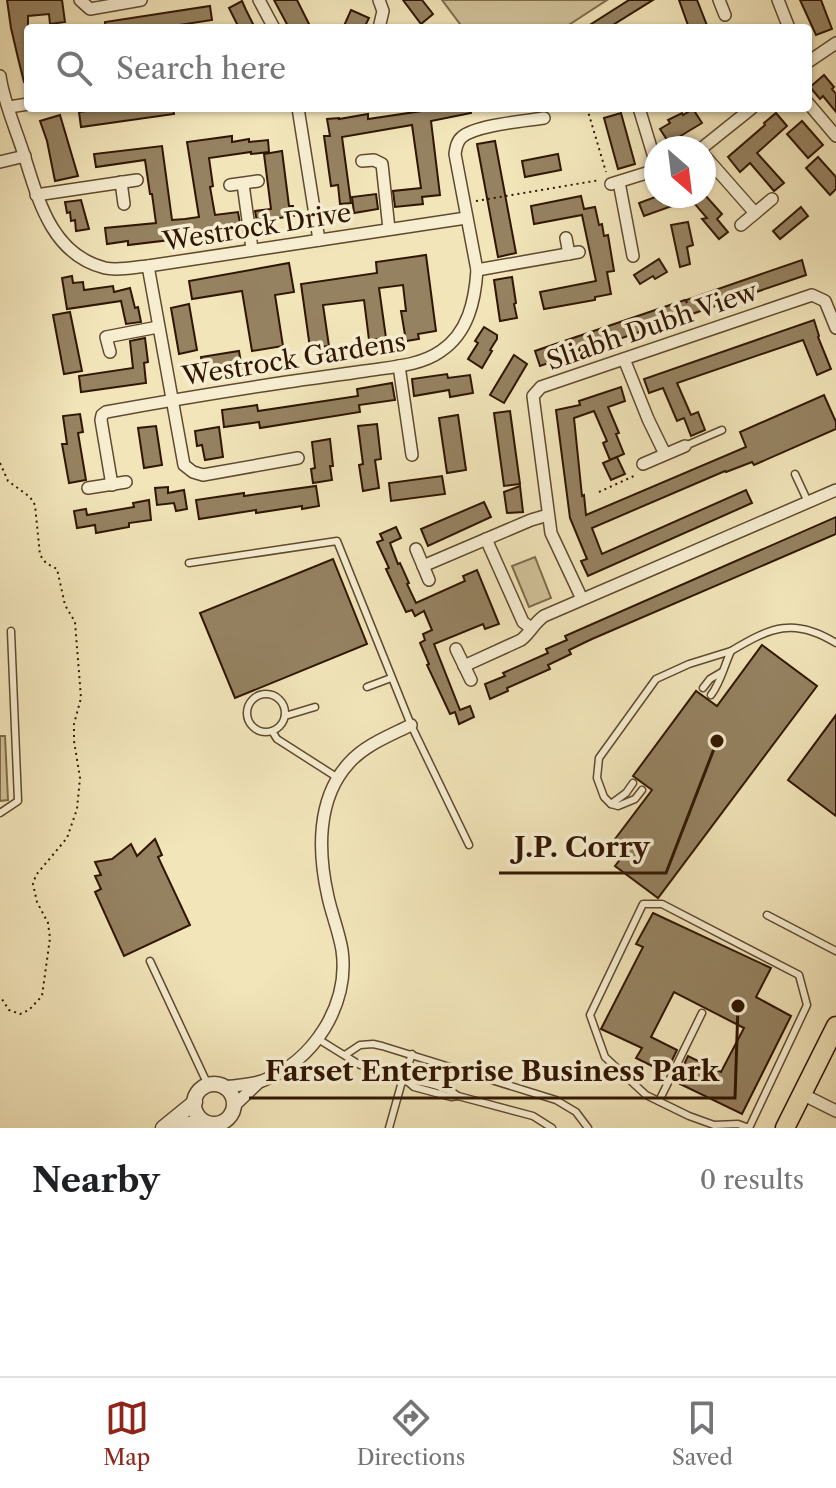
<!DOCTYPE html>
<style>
:root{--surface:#fff;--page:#f6f6f6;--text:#202124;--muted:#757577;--line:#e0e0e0;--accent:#8f2418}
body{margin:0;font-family:"Libre Caslon Text",serif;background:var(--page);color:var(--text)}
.compass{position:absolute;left:644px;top:136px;width:72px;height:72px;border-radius:50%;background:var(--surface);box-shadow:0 2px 6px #0004;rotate:152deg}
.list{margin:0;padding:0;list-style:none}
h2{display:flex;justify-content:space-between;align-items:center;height:104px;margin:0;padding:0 32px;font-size:34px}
h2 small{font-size:26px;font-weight:400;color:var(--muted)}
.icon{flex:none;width:44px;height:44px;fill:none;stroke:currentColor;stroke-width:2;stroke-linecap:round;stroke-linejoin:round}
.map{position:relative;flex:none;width:836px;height:1128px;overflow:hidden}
.search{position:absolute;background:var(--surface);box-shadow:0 2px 6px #0004;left:24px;right:24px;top:24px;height:88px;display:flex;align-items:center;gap:20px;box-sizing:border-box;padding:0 28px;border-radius:8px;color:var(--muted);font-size:30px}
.sheet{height:248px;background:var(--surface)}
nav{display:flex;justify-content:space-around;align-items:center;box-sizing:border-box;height:112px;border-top:2px solid var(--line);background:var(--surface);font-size:22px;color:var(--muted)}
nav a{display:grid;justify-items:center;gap:4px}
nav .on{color:var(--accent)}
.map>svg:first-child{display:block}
.green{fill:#d1c29a;stroke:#806c4d;stroke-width:2}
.building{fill:#958261;stroke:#301600;stroke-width:2}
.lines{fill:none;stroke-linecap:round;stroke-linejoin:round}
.service-casing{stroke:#604a2e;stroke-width:9}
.minor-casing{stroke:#604a2e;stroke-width:14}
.tertiary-casing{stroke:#604a2e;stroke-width:17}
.trunk-casing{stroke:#301600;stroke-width:21}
.path{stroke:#301600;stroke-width:2;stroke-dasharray:2 4;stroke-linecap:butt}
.service{stroke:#f7eed2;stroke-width:6}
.minor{stroke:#f7eed2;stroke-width:11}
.tertiary{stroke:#f7eed2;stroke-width:14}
.trunk{stroke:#f2e5ba;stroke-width:18}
.labels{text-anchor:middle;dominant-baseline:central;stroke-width:7;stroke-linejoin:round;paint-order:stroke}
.street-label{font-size:26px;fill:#301600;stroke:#f7eed2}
.leader{fill:none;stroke:#301600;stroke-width:3}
.callout-dot{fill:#301600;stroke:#f7eed2;stroke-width:3}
.callout-label{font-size:28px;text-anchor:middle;font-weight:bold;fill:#301600;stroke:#f7eed2;stroke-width:7;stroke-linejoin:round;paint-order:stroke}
</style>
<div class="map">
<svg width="836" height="1128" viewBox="0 0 836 1128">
<rect width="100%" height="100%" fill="#f2e5ba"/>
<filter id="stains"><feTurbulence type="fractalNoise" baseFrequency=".0025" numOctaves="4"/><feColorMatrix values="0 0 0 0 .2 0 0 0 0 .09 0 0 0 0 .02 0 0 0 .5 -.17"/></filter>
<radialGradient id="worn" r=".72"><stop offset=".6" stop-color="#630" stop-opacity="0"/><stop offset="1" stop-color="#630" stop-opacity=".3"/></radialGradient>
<g class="green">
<polygon points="442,0 607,0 564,28 463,28"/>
<polygon points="535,557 551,598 529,607 512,566"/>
<polygon points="0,736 5,736 8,800 0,801"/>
</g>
<g class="building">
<polygon points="7,0 62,0 65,22 50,24 49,14 28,16 28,81 24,82 18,58 11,28"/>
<polygon points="274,0 297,0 311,28 289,28"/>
<polygon points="403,0 422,0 433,14 421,24"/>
<polygon points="629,0 653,0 608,28 585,28"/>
<polygon points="679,0 697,0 708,28 689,28"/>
<polygon points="800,0 821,0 832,29 816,35"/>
<polygon points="242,1 246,10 255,28 239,28 229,8"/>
<polygon points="210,6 212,20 160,28 105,28 105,22"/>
<polygon points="351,10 369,18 364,28 343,28"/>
<polygon points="824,75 834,87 832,89 836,94 836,112 823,96 820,99 810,87"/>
<polygon points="106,108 173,108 174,114 81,127 79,112"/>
<polygon points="442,108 470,108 471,113 431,121 440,195 422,197 423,204 395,207 393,191 421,188 412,125 342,137 351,203 340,204 338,185 331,186 324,136 330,136 327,119 339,118 339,119 368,114 368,119"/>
<polygon points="693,109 702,123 669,143 660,129 670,123 668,120 682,113 683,115"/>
<polygon points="621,113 635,164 618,169 604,118"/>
<polygon points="776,113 787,126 757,153 784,183 774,191 750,163 740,172 728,157 765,125 764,123"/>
<polygon points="60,115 78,176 55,181 47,141 40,121"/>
<polygon points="802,121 823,145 808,158 787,134"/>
<polygon points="232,136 232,142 249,139 249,142 268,140 269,152 251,154 251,152 209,158 213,186 210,187 215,215 238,212 241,229 178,236 178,239 128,245 128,241 107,244 105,228 156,223 152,194 150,194 145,160 96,167 94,154 162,146 172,220 185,219 199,217 187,142"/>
<polygon points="495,141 516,253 498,257 477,144"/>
<polygon points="282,151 289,206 293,206 294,216 272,219 273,225 258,227 255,211 271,209 264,154"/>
<polygon points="558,154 561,170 525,177 522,161"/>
<polygon points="818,157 836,177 836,189 830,195 806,168"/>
<polygon points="376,194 378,209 354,213 352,197"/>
<polygon points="704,194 722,214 717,219 728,232 719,239 702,219 707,218 694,203 704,196"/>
<polygon points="581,196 584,209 595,207 599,225 602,224 604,236 608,235 614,271 607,272 611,294 595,297 595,300 544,309 540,292 596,281 582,215 534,224 531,206"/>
<polygon points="658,196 696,196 697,197 644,216 639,203"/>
<polygon points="81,200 89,229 76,231 75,220 71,221 70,212 67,213 65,202"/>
<polygon points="801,207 808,216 780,239 773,231"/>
<polygon points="688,222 693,245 687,247 690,264 680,267 671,225"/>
<polygon points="426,255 436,331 418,334 419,339 406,341 401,311 406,311 403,285 379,288 386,338 369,340 364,300 323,305 329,346 310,348 301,284 377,273 376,262"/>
<polygon points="659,259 667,272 655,279 653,276 640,284 634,275"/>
<polygon points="802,260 806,275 540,366 535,351 670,305 685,300 687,303 686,300"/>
<polygon points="289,263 294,292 275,295 283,346 252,351 242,291 192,299 189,281"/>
<polygon points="72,276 73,283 83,282 84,290 113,286 114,292 130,288 135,308 138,307 141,322 126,324 121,301 67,309 62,278"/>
<polygon points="512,277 516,303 514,304 517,318 500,321 494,280"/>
<polygon points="189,304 197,350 179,354 171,308"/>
<polygon points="70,312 82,371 64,374 53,315"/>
<polygon points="814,320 819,336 818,337 831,369 817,375 803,340 677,383 691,415 698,412 705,430 691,436 684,418 677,421 663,388 649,393 644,379"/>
<polygon points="484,327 497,335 497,339 490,350 492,351 482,368 468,359 478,343 475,341"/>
<polygon points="145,338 148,362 144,363 146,383 81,392 79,376 133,368 130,341"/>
<polygon points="239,351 242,369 204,375 201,357"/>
<polygon points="514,355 527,364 504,403 490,395"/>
<polygon points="447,374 448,378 470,375 473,393 450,397 449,390 414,396 412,379"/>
<polygon points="392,383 395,400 359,405 360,412 260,428 259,422 224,427 222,410 257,405 258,411 358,396 357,389"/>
<polygon points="621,387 625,401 608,407 619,433 616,434 624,454 610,460 603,443 607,441 594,411 574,418 582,496 584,495 586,515 746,447 740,432 824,395 836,422 836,429 754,465 752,462 726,472 725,471 592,528 602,554 746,490 752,503 588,576 581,561 587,559 570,518 556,410 580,405 579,401"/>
<polygon points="510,411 520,484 504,486 494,413"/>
<polygon points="80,414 83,432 78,433 86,480 69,483 62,444 67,444 63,416"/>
<polygon points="458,415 466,470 447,473 439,418"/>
<polygon points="377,424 381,459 375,460 379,488 363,491 359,465 363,464 358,426"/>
<polygon points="156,426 162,465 144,468 138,428"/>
<polygon points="219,427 223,457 205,460 202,445 197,446 195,431"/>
<polygon points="330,439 333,466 330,466 332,480 313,483 311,469 315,468 312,442"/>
<polygon points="617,457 625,474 611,480 603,463"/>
<polygon points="442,476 445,494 391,501 389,483"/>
<polygon points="316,486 319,506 302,509 302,506 256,513 256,510 199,519 196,500 244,493 244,496"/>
<polygon points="520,486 523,512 507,513 504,492"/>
<polygon points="168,487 168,493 184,490 187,509 176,511 174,503 157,505 155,488"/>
<polygon points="149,500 151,520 129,523 129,527 96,533 95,525 77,528 74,511 86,509 87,515 134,507 133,503"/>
<polygon points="484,502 491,517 428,546 421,529"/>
<polygon points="836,517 836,534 592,639 569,650 571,654 548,665 550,669 507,688 508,691 490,699 485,684 505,676 503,673 548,653 546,649 567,640 565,636"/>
<polygon points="396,527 401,538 390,543 398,564 400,563 409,583 407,584 416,603 465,581 463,576 477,570 499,624 485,629 483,624 434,644 460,710 470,706 474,717 459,724 455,712 450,714 427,665 429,664 420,643 425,640 423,634 432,630 424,611 415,616 412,610 406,612 386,569 389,568 377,542 383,540 380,534"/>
<polygon points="333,559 367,644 235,698 200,613"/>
<polygon points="762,645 817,686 658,898 615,866 625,853 612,843 652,790 633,776 696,691 717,706"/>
<polygon points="836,715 836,816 788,780"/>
<polygon points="155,839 162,855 158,857 190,925 124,956 95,892 101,889 95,876 101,875 95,862 112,859 131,844 137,856"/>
<polygon points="653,913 771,968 756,997 791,1016 742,1114 680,1084 681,1081 677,1079 688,1056 721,1072 744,1028 674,992 651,1037 677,1050 666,1073 636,1058 642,1048 601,1029 643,947 636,944"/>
</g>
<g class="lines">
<defs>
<g id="service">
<polyline points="685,446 722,430"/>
<polyline points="795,474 808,502"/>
<polyline points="189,563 337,541 411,725 469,845"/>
<path d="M731,651c40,-24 63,-34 105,-8"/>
<polyline points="367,687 391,678"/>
<polyline points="703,688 710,679 722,672"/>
<circle cx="266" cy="713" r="19"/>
<polyline points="285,716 315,707"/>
<polyline points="272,731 277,739 338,778"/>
<path d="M642,790l-7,9 -17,7 -7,-2 -7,-7 -7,-19 2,-20 57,-79 33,-15 42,-13c-7,15 -10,31 -20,44"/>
<polyline points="611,804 626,793 633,783"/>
<polyline points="0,813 18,801 11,631"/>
<polygon points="643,904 662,904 799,975 807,1005 749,1128 738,1124 714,1125 689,1116 646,1095 605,1057 590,1015"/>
<polyline points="767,915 836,951"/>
<polyline points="150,961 208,1085"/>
<polyline points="318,1039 360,1065 407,1081 414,1087 451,1097 458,1096 533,1116 552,1128"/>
<polyline points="345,1055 360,1045 373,1044 382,1046 556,1100 576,1112 588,1128"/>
<path d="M409,1081c14,0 38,6 49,15"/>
<polyline points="659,1101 702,1013"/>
<polyline points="389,1128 401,1085 412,1054"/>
</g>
<g id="minor">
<polyline points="80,0 90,9 141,0"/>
<polyline points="259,0 274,28"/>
<polyline points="719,0 725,15"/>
<polyline points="778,0 789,28"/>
<polyline points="379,28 383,11 379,0"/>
<polyline points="808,62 836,43"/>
<path d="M0,76c4,28 17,55 25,82 14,45 28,97 80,110 13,3 30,-1 43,-2l318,-48"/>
<polyline points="808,103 836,136"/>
<polyline points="9,107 28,104"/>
<polyline points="298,108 319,240"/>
<polyline points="639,108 656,164"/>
<polyline points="702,148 752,108"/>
<polyline points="704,155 755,213"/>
<polyline points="362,161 374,160 382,164 389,229"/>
<polyline points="0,162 25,156"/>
<polyline points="121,182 124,204"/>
<polyline points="619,182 633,256"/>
<polyline points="243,184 252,249"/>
<polyline points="611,184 656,170"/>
<polyline points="230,185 258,181"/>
<polyline points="36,195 137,180"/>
<polyline points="741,225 772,199"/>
<polyline points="566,238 569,254"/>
<polyline points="148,266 184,465 193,472 203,475 298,458"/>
<polyline points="477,270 579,252"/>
<polyline points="110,352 106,337 158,327"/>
<polyline points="624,359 648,419 665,454"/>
<polyline points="399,366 412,455"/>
<polyline points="643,464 685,446"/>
<path d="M112,485l-11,-65 1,-5 4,-3c60,-11 121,-21 181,-30 26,-4 52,-7 78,-11 25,-4 55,-5 76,-20 27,-18 34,-50 36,-81l-22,-116c1,-7 2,-13 7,-17 14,-12 63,-16 82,-19"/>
<polyline points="88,488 126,482"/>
<polyline points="486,539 523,622 531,628"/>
<polyline points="416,549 429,580"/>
<polyline points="423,566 531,520 548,515"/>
<polyline points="582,599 551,533 533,396 541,387 812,295 825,301 836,328"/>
<polyline points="456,649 471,680"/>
<path d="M464,666l57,-26c9,-7 13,-17 23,-24l292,-126"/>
<path d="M225,1087c12,-2 25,-2 37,-6 51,-19 88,-76 80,-131 -3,-18 -10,-35 -14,-53 -10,-44 -12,-98 21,-134 16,-18 40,-27 62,-38"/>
<polyline points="802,1094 836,1111"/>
<polyline points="234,1106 259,1082"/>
</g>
<g id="tertiary">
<circle cx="214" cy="1104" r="20"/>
<polyline points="163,1128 195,1102"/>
<polyline points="169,1128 203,1121"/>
</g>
<polyline id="trunk" points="785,1128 836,1026"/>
</defs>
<use href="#service" class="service-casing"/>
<use href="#minor" class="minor-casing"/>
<use href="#tertiary" class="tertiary-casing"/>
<use href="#trunk" class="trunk-casing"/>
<g class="path">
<polyline points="587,108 606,172"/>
<polyline points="476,201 600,180"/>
<polyline points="0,463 8,481 30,497 35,505 40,555 46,563 57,569 65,605 75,622 81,698 74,724 74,741 80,778 77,809 67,838 36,875 33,884 37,902 48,923 50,938 42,996 29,1010 20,1014 9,1010 0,996"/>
<polyline points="599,492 636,475"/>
</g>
<use href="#service" class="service"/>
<use href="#minor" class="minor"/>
<use href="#tertiary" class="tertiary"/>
<use href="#trunk" class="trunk"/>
</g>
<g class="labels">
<g class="street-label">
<text transform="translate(257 227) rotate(-9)">Westrock Drive</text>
<text transform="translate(652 326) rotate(-19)">Sliabh Dubh View</text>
<text transform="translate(294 359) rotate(-9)">Westrock Gardens</text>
</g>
</g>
<path class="leader" d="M717 741L666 873H499M738 1006L735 1098H249"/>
<g class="callout-dot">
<circle cx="717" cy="741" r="8"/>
<circle cx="738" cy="1006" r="8"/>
</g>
<g class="callout-label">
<text x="582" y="857">J.P. Corry</text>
<text x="492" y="1081">Farset Enterprise Business Park</text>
</g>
<rect width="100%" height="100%" filter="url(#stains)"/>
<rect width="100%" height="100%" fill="url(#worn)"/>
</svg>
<svg class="compass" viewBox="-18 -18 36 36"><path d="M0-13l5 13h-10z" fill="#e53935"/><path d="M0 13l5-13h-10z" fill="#757577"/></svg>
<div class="search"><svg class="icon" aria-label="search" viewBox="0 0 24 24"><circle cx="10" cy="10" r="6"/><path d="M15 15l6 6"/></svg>Search here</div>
</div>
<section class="sheet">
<h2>Nearby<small>0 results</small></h2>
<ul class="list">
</ul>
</section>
<nav>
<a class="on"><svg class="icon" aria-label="map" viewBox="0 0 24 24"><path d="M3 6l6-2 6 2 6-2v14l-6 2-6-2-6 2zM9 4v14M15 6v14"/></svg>Map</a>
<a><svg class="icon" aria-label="directions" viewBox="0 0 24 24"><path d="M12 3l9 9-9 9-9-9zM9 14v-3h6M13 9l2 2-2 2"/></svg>Directions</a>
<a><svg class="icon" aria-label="saved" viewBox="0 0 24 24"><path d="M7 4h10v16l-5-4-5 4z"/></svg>Saved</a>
</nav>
